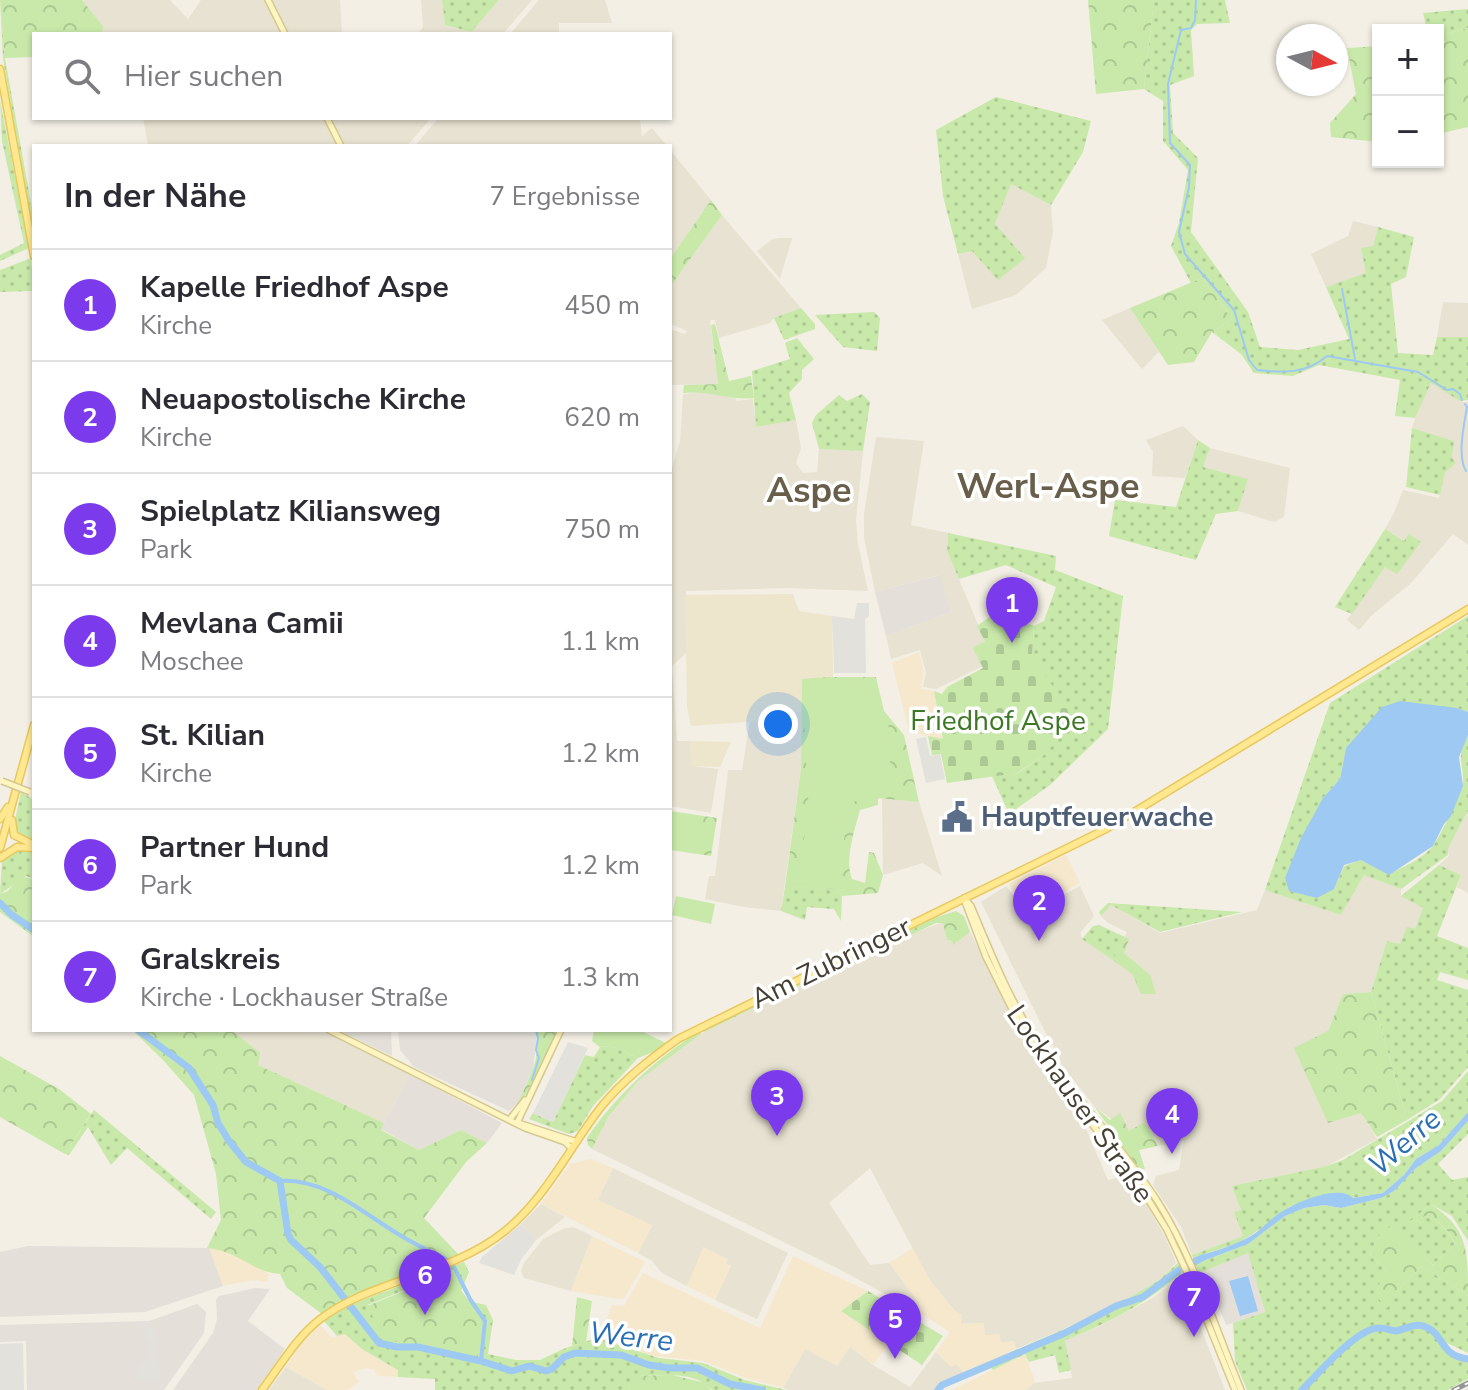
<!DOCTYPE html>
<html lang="de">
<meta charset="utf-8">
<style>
:root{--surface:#fff;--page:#f7f7f7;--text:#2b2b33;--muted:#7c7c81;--line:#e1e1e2;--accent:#7c3aed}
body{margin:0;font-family:"Nunito Sans",sans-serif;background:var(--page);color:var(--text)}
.controls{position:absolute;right:24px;top:24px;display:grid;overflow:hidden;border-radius:0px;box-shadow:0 2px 6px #0004}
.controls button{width:72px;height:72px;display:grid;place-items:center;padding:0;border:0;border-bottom:2px solid var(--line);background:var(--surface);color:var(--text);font:40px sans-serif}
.compass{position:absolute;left:1276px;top:24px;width:72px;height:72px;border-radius:50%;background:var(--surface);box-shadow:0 2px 6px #0004;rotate:97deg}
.you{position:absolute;left:778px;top:724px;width:28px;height:28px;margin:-20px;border:6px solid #fff;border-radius:50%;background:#1a73e8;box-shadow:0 0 0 12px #1a73e833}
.badge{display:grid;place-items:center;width:52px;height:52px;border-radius:50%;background:var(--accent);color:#fff;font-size:26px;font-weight:700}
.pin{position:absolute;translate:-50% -66px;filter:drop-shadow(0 2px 4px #0008)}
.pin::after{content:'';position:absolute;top:42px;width:28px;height:24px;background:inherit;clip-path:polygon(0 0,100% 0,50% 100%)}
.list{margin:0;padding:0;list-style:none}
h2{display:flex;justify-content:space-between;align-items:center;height:104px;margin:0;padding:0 32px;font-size:34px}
h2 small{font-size:26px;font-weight:400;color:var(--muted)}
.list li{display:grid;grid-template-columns:52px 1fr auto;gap:24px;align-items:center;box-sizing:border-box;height:112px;padding:0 32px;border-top:2px solid var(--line)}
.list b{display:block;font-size:30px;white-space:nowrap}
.list p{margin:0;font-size:26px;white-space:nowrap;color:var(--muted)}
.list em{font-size:26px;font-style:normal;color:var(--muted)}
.icon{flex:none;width:44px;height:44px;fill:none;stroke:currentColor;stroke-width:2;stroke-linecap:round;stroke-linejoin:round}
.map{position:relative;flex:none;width:1468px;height:1390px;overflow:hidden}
.search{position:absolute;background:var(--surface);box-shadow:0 2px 6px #0004;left:32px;top:32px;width:640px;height:88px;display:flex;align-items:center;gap:20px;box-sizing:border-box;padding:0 28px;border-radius:0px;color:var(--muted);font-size:30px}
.panel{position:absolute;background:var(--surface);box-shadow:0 2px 6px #0004;left:32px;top:144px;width:640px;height:888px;border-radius:0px}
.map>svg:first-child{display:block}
.residential{fill:#e7e2d1}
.commercial{fill:#f6e8cd}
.industrial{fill:#e4e0d9}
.education{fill:#ede6cd}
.grass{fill:url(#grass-dots)}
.forest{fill:url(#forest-crowns)}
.cemetery{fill:url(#cemetery-stones)}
.garden{fill:#c8e9aa}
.parking{fill:#e3e1dc}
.water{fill:#9dc9f3}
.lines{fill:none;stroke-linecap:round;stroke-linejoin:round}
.stream{stroke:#9dc9f3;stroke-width:2}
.canal{stroke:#9dc9f3;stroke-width:4}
.river{stroke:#9dc9f3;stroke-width:7}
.secondary-casing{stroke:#d5c891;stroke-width:8}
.primary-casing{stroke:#e8c85c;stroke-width:9}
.secondary{stroke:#fff5c1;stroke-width:5}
.primary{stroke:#ffe890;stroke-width:6}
.rail-casing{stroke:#949494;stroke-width:5}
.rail{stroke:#fff;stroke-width:2;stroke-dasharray:6;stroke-linecap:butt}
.secondary-bridge-casing{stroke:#d5c891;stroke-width:8;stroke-linecap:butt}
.secondary-bridge{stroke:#fff5c1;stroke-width:5}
.labels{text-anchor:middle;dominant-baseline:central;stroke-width:7;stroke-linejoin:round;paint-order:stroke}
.park-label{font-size:28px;fill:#3e7825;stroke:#fff}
.service-label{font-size:28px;font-weight:bold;fill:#4e5e75;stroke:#fff;text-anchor:start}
.street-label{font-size:28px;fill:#453f34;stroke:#fff}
.water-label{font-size:30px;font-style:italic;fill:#296fb4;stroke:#fff}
.district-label{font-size:36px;font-weight:bold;fill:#685e4a;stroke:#fff}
</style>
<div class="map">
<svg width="1468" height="1390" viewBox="0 0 1468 1390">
<defs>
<pattern id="grass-dots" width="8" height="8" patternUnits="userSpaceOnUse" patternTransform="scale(2)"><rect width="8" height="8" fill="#c8e9aa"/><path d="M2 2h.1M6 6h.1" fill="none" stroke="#adc993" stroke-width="1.8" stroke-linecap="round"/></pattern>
<pattern id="forest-crowns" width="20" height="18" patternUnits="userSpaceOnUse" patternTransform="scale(2)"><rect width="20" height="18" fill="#c8e9aa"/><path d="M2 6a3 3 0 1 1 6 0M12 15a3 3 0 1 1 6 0" fill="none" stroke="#adc993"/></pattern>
<pattern id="cemetery-stones" width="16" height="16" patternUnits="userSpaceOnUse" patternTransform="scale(2)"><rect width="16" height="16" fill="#c8e9aa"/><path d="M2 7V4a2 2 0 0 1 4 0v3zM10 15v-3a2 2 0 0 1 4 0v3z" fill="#adc993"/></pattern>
</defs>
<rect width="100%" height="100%" fill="#f3efe4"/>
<g class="residential">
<polygon points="82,0 170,0 188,19 201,0 340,0 342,34 102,34 103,26"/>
<polygon points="421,0 442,0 445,25 470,32 499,0 532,0 503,34 418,34 423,27"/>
<polygon points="539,0 605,0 612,23 559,23 559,34 510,34"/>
<polygon points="143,118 431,118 407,146 148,146"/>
<polygon points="438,118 640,118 642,136 652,128 667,146 415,146"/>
<polygon points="670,150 711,200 670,259"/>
<polygon points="1011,184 1051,205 1053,232 1046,268 1016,295 972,309 958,254 972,251 998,279 995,224"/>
<polygon points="722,215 801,308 774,318 770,323 719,338 715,320 710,320 718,384 670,385 670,329 685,334 687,331 670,324 670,287"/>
<polygon points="1353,221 1378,227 1373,246 1361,249 1367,273 1326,287 1311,254 1348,236"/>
<polygon points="781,238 792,238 780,279 757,251 773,239"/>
<polygon points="1443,302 1468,303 1468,337 1437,337"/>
<polygon points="1130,308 1159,352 1142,369 1102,320"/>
<polygon points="1431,382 1462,402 1468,402 1468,545 1453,534 1411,583 1372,615 1359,630 1347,620 1385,567 1420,542 1410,535 1405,541 1385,529 1394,513 1403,490 1439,498 1445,472 1452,458 1454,441 1412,428 1419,406"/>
<polygon points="701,392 735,398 737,401 753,399 756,427 796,420 801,448 796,463 803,473 817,472 819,449 863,451 856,520 858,544 868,591 787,588 686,591 686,653 672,666 677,741 690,741 692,766 718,769 711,813 670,806 670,474 680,441 683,394"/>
<polygon points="1183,426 1198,440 1185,478 1152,476 1153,452 1146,440"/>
<polygon points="876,437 924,441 911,525 948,533 947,551 985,641 974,648 983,666 936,689 923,687 926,672 920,650 891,659 886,636 951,612 939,575 875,592 864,538 864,514"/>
<polygon points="1210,448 1290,468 1284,517 1274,522 1238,511 1248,479 1203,467"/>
<polygon points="802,711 801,769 781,911 744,907 705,899 709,876 715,876 728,770 742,770 750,721 789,719 791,713"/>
<polygon points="882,798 919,802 942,876 923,863 883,875"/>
<polygon points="1468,810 1468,893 1457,887 1461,875 1439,865 1449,856 1447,848"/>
<polygon points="1364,875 1401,889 1401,896 1423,908 1415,929 1400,945 1387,941 1371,992 1343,994 1328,1031 1361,1113 1377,1139 1327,1166 1233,1186 1241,1211 1234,1212 1243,1236 1192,1255 1181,1227 1153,1185 1156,1176 1179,1170 1184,1140 1158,1146 1146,1125 1143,1124 1129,1132 1094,1106 1061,1064 1060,1057 1045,1032 981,902 1006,886 1028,913 1080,886 1094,916 1080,933 1082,938 1113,960 1127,932 1108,923 1101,916 1111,905 1160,933 1257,910 1265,890 1341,915"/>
<polygon points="943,922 947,940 952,941 953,944 970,932 1025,1040 1080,1115 1108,1180 1127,1175 1137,1187 1166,1239 1176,1263 1159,1280 1108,1310 1016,1349 1013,1341 1002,1343 984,1336 984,1323 960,1324 955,1311 929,1279 870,1168 829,1203 870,1265 889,1263 920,1304 915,1310 837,1268 592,1149 608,1117 638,1081 704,1032 889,943"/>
<polygon points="231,1030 323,1030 410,1073 384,1123 258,1065"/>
<polygon points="613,1168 788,1253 757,1319 715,1300 731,1266 703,1253 687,1286 662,1273 652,1261 638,1253 652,1226 597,1200"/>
<polygon points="541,1204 565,1217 536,1240 521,1224"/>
<polygon points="573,1227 592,1236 571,1291 524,1278 521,1271 524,1263 543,1239 563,1229"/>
<polygon points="1180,1275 1225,1390 1025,1390 1034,1383 1072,1378 1065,1340 1098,1327 1153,1298"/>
<polygon points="850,1346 873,1365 910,1387 936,1352 951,1367 956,1364 965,1374 942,1384 935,1390 789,1390 783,1388 805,1349"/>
<polygon points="286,1367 327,1390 269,1390"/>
</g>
<g class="commercial">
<polygon points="919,652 924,672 921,689 934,691 943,740 909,731 892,663"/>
<polygon points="1066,855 1080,883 1030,911 1008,884"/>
<polygon points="591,1159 613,1168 598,1200 652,1225 638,1253 541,1204 570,1164"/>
<polygon points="592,1236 645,1262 624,1298 619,1299 571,1291"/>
<polygon points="703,1247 728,1259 726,1264 731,1266 715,1300 687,1286"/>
<polygon points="209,1248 228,1250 269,1274 267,1282 253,1280 223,1286"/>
<polygon points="913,1248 929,1279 955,1311 962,1314 961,1324 984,1323 985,1335 999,1334 1002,1343 1014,1341 1016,1349 965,1374 956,1364 951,1367 936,1352 950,1332 915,1310 920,1304 889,1263"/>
<polygon points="793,1256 868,1291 841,1311 889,1343 873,1365 851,1346 837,1366 805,1349 783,1388 746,1378 703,1361 655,1356 599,1339 612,1305 624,1306 643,1273 760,1328"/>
<polygon points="319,1323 332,1338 345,1333 362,1349 398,1370 398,1377 378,1376 374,1370 368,1368 358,1370 353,1373 359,1382 348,1390 327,1390 286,1367 304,1338"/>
<polygon points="1025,1354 1034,1378 1034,1383 1025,1390 952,1390"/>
</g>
<g class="industrial">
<polygon points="940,575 951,612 886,636 875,592"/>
<polygon points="338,1030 391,1030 392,1056"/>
<polygon points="398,1030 535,1030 537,1036 533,1069 517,1104 509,1111 414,1067 400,1050"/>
<polygon points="410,1073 436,1088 502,1123 487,1143 461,1130 419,1150 381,1129"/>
<polygon points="28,1246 209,1248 223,1286 145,1312 0,1317 0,1252"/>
<polygon points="1248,1252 1265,1313 1226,1325 1212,1291 1199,1273"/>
<polygon points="255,1288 270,1289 248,1321 285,1349 258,1390 173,1390 213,1333 217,1319 216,1300 219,1296"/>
<polygon points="197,1304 206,1312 204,1333 164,1390 27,1390 26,1341 0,1342 0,1325 149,1321"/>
</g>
<g class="education">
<polygon points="793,594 799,611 832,616 833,678 802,711 791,713 789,719 691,726 687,707 685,595"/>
<polygon points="690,741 731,742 720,767 691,766"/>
</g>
<g class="grass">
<polygon points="0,0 5,58 34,220 34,236 3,59"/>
<polygon points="442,0 499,0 471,32 445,25"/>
<polygon points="1154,0 1225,0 1230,23 1197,24 1191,30 1194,76 1170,85 1173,133 1198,158 1191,232 1248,312 1260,347 1298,350 1349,339 1326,287 1366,273 1361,248 1373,246 1378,227 1414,237 1406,277 1391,284 1398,353 1433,355 1437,337 1468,337 1468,400 1460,401 1431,383 1415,418 1395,416 1400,380 1319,365 1293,376 1254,373 1241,354 1212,332 1232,319 1202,278 1191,283 1171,246 1179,223 1188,170 1163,141 1163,101 1144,89"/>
<polygon points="1468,9 1468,28 1438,36 1438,30 1427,30 1423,13"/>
<polygon points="996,97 1091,121 1083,152 1051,205 1011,184 995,224 1025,258 998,280 972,251 958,254 943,196 936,130"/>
<polygon points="0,100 29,248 0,261 0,255 24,243 2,141"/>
<polygon points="31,258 34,294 33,291 0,292 0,270"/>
<polygon points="801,308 815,324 815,329 784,340 774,318"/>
<polygon points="874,312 880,318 877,351 843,347 815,315"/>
<polygon points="797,338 814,359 802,370 802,379 789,393 796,420 756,427 752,371 790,359 785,343"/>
<polygon points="862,394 870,402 863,451 819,449 812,423 816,415 839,395 847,401"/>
<polygon points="1412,428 1454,441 1452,458 1456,463 1445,472 1440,495 1406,487"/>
<polygon points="1198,440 1210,448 1203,467 1248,479 1238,511 1216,514 1196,560 1109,536 1115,500 1176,507"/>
<polygon points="1385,529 1404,541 1409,534 1421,542 1397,574 1385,567 1352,614 1335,607"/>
<polygon points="948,533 1056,556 1055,570 1123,596 1108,729 1050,785 1009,814 992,776 1018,773 1045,754 1036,663 1032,655 1034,626 1044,621 1056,587 1006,565 959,579 947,551"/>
<path d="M1468,616v96l-11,-4 -111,40 -6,31 -17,19 11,91 10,-23 17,-6 28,14c14,-7 33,-15 43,-27 6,-6 30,-55 31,-63 1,-21 -8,-28 5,-49v75l-20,38v7l-47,34 -37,-14 -23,40 -76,-25 65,-187z"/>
<polygon points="21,792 34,800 34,842 18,832 14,825"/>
<polygon points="24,850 34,851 34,879 26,876 0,894 2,860 8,854"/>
<polygon points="1439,865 1461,875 1437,936 1468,948 1468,980 1440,972 1437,980 1468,990 1468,1067 1440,1099 1407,1120 1371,992 1387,941 1400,944 1407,927 1415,929 1423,908 1401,896"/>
<polygon points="785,887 839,889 842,896 841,921 834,909 807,907 805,920 781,911"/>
<polygon points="1108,903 1242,912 1160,932 1111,905 1101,916 1099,912"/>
<polygon points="1099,925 1125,937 1113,960 1082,939 1093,926"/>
<polygon points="611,1046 638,1058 593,1106 578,1131 569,1134 529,1119 533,1113 553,1122 585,1055 594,1057 600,1047"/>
<polygon points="1468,1071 1468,1112 1439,1145 1416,1159 1404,1175 1383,1193 1352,1198 1326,1194 1289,1207 1262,1228 1238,1243 1193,1258 1192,1255 1243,1236 1234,1212 1241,1210 1232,1186 1327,1166 1343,1160 1442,1101"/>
<polygon points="94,1110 216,1212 211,1219 127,1148 111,1165 88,1127 69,1155 65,1154"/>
<path d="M1468,1121v13l-30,30 14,16 16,-3v64l-16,-25 -21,-12 -21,18 2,1 13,-7c15,5 23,14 30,28l-22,21 -48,-40 -15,29 16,17 1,36 14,-21 21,-20 46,30v57l-21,-10 8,11 13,3v22l-20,11h-201l-12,-29 -2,-38 32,-11 -17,-59 -49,20 -4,-9 53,-20 37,-28 19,-8 20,-3 17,3 40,-10 13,-7 22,-23 25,-17z"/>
<path d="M464,1262l5,10 -8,19 -13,-18 -81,32 118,20 -17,-24 18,4 7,15 -5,34 28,6h24l23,-11 34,-11 62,20 44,5 42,17 41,10h-74c-18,-21 -56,-14 -80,-14l-3,14h-194v-11l-37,-2v-7l-36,-21 -17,-15 -8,2 -14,-16 39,-20z"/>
<path d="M1179,1262l5,10c-37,30 -74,51 -119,68l6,30 -12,3 -4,-18 -26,7 -4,-8 -32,16 -7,-7 122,-53 51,-30z"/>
</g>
<g class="forest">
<polygon points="0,0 82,0 103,26 102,34 34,34 34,57 5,58"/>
<polygon points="1088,0 1154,0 1144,89 1096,94"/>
<polygon points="1468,28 1468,127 1438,134 1438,36"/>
<polygon points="1378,46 1378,142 1331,137 1330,123 1356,94 1347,48"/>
<polygon points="711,200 722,215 670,287 670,259"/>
<polygon points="1202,278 1232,319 1212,332 1194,362 1168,365 1130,308"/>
<path d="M715,324l14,57 22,-5 3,22c-23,3 -44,-8 -71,-5l1,-8 34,-1 -7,-59z"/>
<path d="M828,677h48l8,34 20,24 15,67 -41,-4v7l-18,5c-5,19 -16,50 -8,69l13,4 4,-31 5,1 9,22 -5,18 -36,3 -3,-7 -54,-2 16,-118 1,-90z"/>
<polygon points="670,811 717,818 711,856 670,850"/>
<polygon points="20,876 34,879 34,937 0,912 0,894 8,891"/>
<polygon points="956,911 964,916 970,932 953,945 952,941 947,940 943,923 936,923 892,944 888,943 704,1032 702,1030 937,917"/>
<polygon points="1125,937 1129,939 1124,953 1150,975 1156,994 1141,994 1133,975 1113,960"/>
<polygon points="1371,992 1407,1120 1377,1137 1361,1113 1328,1123 1294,1048 1328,1031 1343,994"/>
<path d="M132,1030h99l29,23 -2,12 126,58 -3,7 38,20 42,-20 26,13 -21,19 -42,56 36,38 -138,58 -35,-26 -7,-14c-26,-1 -43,-24 -73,-26l14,-28 -5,-46 -22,-79 -32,-36z"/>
<path d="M535,1030h23l-30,62 -11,12c10,-21 27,-50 18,-74z"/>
<path d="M699,1031l2,3 -63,47 -30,36 -16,32 -4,-4 -1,-7c30,-44 67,-77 112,-107z"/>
<polygon points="0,1056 59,1089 91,1114 65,1154 0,1117"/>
<polygon points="1094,1106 1110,1120 1120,1113 1129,1131 1143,1123 1146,1125 1158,1146 1139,1150 1145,1169 1139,1169"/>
<path d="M1431,1204c37,25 37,46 37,92l-46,-30 -21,20 -14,22 -13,-14 12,-23 -16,-17 15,-30 48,41 22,-21c-6,-14 -15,-23 -30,-28l-13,8 -3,-2z"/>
<polygon points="449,1273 485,1324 477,1356 385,1339 367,1306"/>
<polygon points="577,1297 592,1301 586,1342 572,1346"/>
<polygon points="672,1375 706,1383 711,1390 629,1390 631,1376"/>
</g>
<g class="cemetery">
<polygon points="998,611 1034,626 1032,655 1073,717 1072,723 1045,754 1017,773 947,783 941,754 932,755 928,736 943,739 934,691 942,694 947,687 983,668 973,648 985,641 977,626"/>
<polygon points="868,1291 943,1336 922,1365 841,1311"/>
</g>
<g class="garden">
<polygon points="874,678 884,712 888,717 891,780 882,798 848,802 839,889 785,887 802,874 802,849 809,813 802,679"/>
<polygon points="670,813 703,819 698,850 670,845"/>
<polygon points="676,896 715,904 711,924 672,915"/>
<polygon points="594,1030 639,1030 666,1043 656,1051 638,1058 611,1046 600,1047 592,1041"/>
</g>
<g class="parking">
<polygon points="857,603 869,603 869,616 865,619 866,673 834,673 832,616 854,619"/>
<polygon points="926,737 930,756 940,754 945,779 926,783 916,739"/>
<polygon points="568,1042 588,1048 553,1122 533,1113"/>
<polygon points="521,1224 536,1240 521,1260 514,1275 479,1263 482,1257"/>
<polygon points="149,1321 150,1326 154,1329 160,1380 138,1380 137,1362 151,1360 151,1342 146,1342 145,1328 137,1328 136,1322"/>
<polygon points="23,1343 24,1390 0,1390 0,1344"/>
</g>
<g class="water">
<polygon points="1400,701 1457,708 1468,712 1468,735 1459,757 1463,786 1451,816 1444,824 1433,846 1389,875 1361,860 1344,865 1334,889 1317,898 1289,891 1285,878 1301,838 1323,798 1340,779 1346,748 1382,707"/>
<path d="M1468,1112v9l-27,30 -25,17 -22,23 -13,7 -40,10 -17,-3 -20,3 -19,8 -37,28 -53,20 -2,-6c18,-6 37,-11 54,-20 12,-6 19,-15 30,-23 14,-11 62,-32 76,-17l30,-5 21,-18 12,-16 23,-14z"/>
<polygon points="1248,1276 1258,1311 1240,1316 1229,1281"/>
</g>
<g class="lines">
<g class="stream">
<path d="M1196,0l-1,20 -4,8 -10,2 -13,54 2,59 20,22 -1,22 -10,45 6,22 49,56 15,50 8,10c26,3 49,4 70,-14l91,16 29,18 6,-1 7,5 2,6"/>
<polyline points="1342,289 1355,359"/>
<path d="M1465,404l2,3c-3,17 -10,50 -1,64"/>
<polyline points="532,1080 539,1058 536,1050 538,1038 536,1030"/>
</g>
<g class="canal">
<path d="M280,1181c43,-4 83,32 118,53 16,10 33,18 50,26"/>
<polyline points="454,1267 470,1299 485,1321 481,1361"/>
</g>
<g class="river">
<polyline points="0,903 12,915 34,930"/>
<polyline points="138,1030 189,1068 213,1105 218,1123 229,1141 246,1162 280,1181 288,1234 291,1240 320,1267 379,1343 397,1347 418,1347 481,1361 512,1371 529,1366 546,1371 552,1369 564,1357 575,1353 621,1355 649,1365 670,1368 697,1368 730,1384 762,1390"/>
<polyline points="938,1390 942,1385 1065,1333 1116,1306 1143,1297 1179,1270 1202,1258"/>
<path d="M1302,1390c16,-16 54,-61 76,-62 6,-1 12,3 18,3 10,-2 19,-9 30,-4 19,8 13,28 42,32"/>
</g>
<defs>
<g id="secondary">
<polyline points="268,0 285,34"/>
<polyline points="327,118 341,146"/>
<path d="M964,898l7,8c21,50 41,101 73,146 36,51 80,97 114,150 36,57 57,125 83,188"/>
<polyline points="964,899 986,957 1020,1025 1038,1053 1143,1191 1167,1230 1191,1281 1235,1390"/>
<polyline points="329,1030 525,1128 565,1142 572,1149"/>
<polyline points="510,1119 525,1100"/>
<polyline points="517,1123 561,1030"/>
<polyline points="518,1123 577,1142"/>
</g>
<g id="primary">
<polyline points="0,69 34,256"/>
<polyline points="0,819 8,807"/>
<polyline points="12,820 14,835 34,845"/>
<polyline points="0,848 34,725"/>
<polyline points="0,858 17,847 33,848"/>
<path d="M262,1390c18,-24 34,-52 57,-70 53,-41 130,-44 186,-89 41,-33 64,-83 96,-124 22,-27 49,-48 77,-68l428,-210 362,-220"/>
</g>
</defs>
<use href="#secondary" class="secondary-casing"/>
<use href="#primary" class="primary-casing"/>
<use href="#secondary" class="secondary"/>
<use href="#primary" class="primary"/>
<defs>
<polyline id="rail" points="1454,1390 1468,1383"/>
</defs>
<use href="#rail" class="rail-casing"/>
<use href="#rail" class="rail"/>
<defs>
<polyline id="secondary-bridge" points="2,781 30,792"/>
</defs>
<use href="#secondary-bridge" class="secondary-bridge-casing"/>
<use href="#secondary-bridge" class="secondary-bridge"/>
</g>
<defs>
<symbol id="civic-bare" viewBox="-9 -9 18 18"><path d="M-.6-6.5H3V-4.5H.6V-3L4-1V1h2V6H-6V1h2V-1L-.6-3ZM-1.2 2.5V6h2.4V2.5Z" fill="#5c6f8a" stroke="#fff" stroke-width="2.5" paint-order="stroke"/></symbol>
</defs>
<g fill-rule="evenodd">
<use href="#civic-bare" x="935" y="795" width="44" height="44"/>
</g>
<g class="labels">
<g class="park-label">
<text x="998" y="721">Friedhof Aspe</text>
</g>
<g class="service-label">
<text x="981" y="817">Hauptfeuerwache</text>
</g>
<g class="street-label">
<text transform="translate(831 963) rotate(-26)">Am Zubringer</text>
<text transform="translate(1080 1104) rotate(55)">Lockhauser Straße</text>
</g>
<g class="water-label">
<text transform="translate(1405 1142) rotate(-41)">Werre</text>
<text transform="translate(631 1337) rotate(6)">Werre</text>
</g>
<g class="district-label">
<text x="1048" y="486">Werl-Aspe</text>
<text x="809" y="490">Aspe</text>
</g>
</g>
</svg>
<div class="controls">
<button>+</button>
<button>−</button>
</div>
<svg class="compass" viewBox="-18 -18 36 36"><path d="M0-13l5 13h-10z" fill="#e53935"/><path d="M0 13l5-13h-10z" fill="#7c7c81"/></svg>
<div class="you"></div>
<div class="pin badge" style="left:1012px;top:643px">1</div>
<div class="pin badge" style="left:1039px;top:941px">2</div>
<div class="pin badge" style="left:777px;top:1136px">3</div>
<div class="pin badge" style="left:1172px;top:1154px">4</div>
<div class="pin badge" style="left:895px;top:1359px">5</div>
<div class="pin badge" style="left:425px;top:1315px">6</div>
<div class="pin badge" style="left:1194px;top:1337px">7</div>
<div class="search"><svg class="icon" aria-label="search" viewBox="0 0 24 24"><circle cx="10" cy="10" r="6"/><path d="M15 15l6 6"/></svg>Hier suchen</div>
<section class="panel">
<h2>In der Nähe<small>7 Ergebnisse</small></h2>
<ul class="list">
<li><span class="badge">1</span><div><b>Kapelle Friedhof Aspe</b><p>Kirche</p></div><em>450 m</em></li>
<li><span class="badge">2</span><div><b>Neuapostolische Kirche</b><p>Kirche</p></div><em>620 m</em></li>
<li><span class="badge">3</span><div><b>Spielplatz Kiliansweg</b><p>Park</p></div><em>750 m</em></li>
<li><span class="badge">4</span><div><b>Mevlana Camii</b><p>Moschee</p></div><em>1.1 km</em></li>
<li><span class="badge">5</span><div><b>St. Kilian</b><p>Kirche</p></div><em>1.2 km</em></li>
<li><span class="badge">6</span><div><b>Partner Hund</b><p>Park</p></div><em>1.2 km</em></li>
<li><span class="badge">7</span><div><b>Gralskreis</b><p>Kirche · Lockhauser Straße</p></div><em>1.3 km</em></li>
</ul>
</section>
</div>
